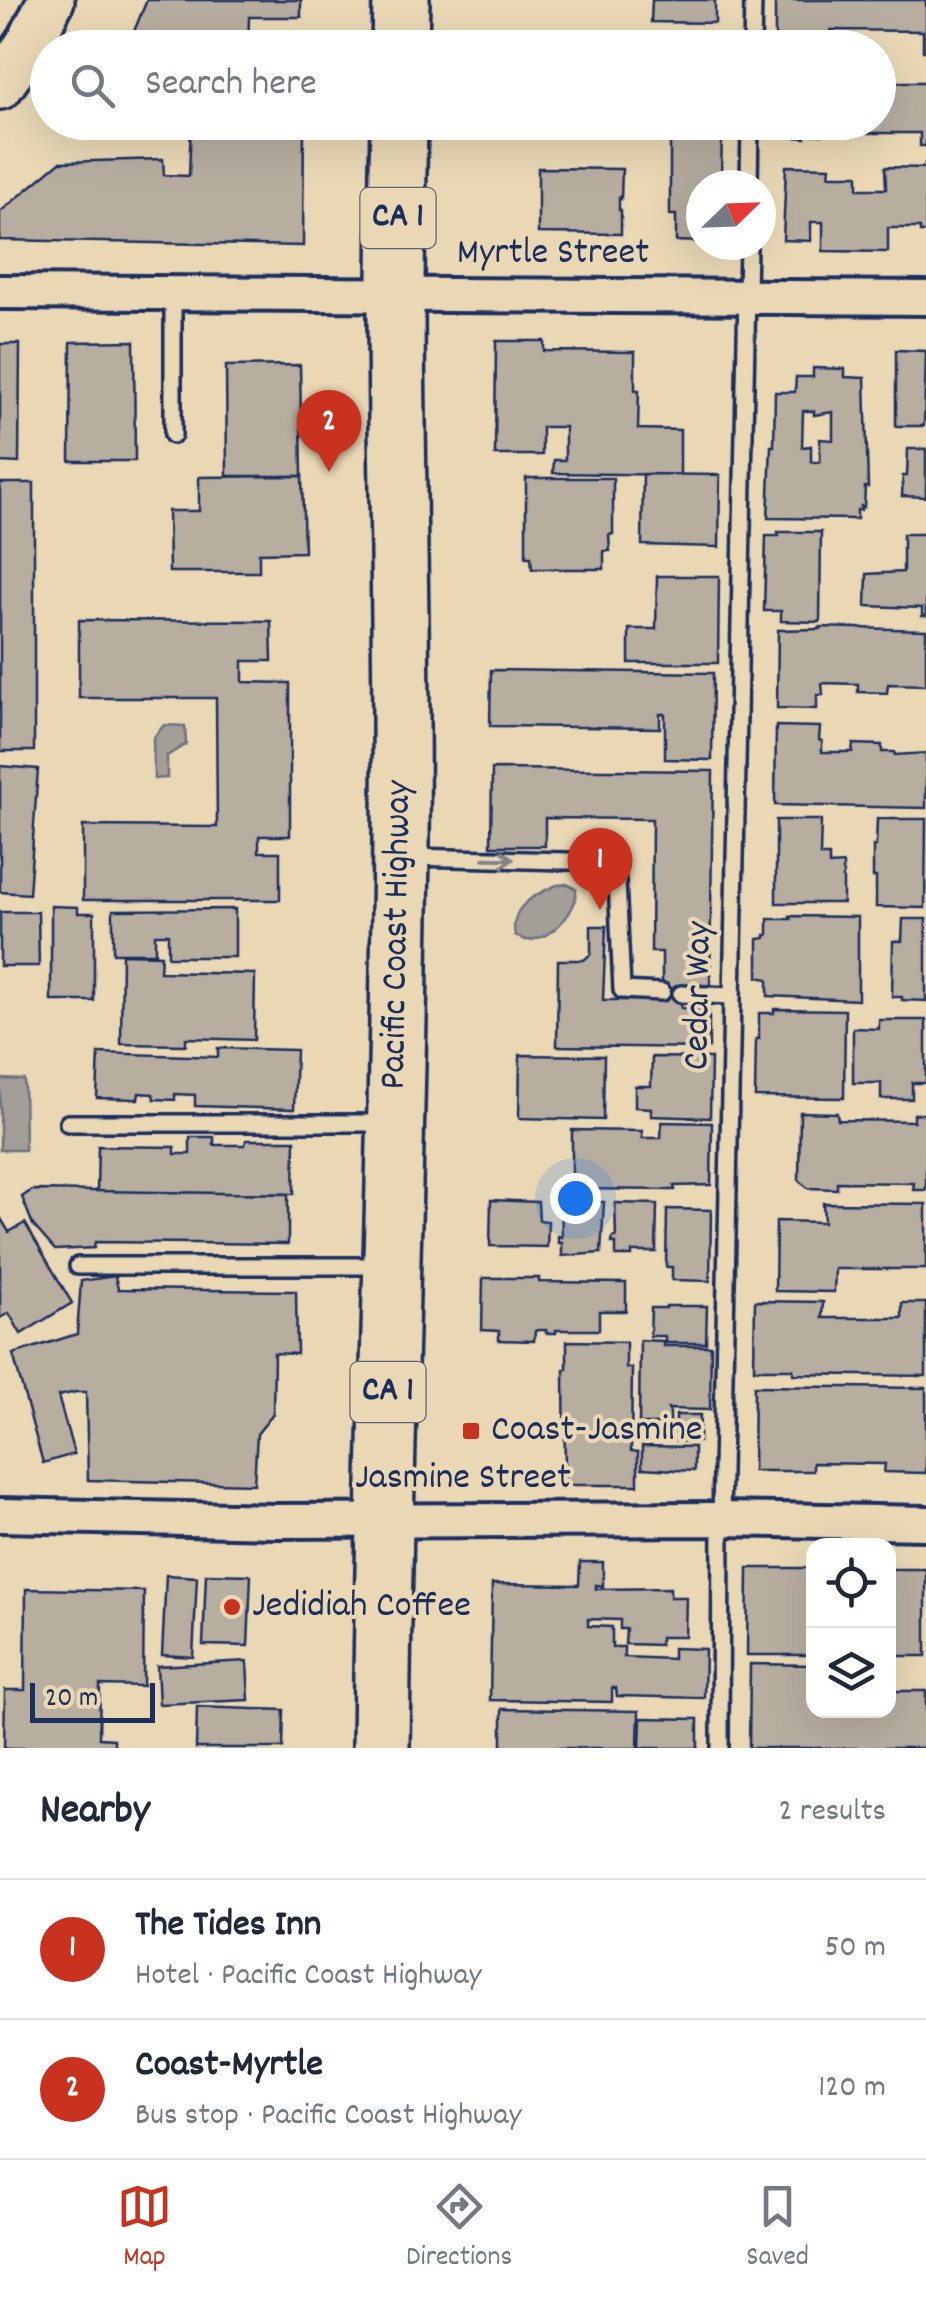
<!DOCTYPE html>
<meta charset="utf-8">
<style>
:root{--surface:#fff;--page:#f6f6f7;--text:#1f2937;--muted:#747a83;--line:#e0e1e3;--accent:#c8321e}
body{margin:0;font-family:Dekko,sans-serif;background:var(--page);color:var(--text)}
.controls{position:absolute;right:30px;bottom:30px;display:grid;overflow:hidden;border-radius:20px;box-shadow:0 10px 40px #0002}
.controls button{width:90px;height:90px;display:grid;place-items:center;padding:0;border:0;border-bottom:2px solid var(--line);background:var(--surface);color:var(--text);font:50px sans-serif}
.compass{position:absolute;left:686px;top:170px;width:90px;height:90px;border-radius:50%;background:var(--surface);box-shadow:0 10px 40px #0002;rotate:67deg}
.scale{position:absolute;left:30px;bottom:25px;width:125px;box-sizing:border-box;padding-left:10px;border:5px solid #1b2f5e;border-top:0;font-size:28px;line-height:35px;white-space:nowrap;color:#1b2f5e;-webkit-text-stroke:8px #ead8b5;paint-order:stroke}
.you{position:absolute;left:575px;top:1198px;width:35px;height:35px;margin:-25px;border:8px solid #fff;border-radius:50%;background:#1a73e8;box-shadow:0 0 0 15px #1a73e833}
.badge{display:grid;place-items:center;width:65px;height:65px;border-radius:50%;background:var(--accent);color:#fff;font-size:32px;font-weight:700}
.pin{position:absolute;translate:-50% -82px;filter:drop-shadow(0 2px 5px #0008)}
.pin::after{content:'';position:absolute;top:52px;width:35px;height:30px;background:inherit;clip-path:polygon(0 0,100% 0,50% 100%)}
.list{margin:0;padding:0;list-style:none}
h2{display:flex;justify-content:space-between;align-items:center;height:130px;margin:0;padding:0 40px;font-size:42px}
h2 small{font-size:32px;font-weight:400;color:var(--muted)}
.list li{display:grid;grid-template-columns:65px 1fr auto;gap:30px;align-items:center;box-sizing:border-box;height:140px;padding:0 40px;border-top:2px solid var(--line)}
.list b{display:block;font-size:38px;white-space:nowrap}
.list p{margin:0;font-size:32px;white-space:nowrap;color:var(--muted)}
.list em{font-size:32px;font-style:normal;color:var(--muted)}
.icon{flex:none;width:55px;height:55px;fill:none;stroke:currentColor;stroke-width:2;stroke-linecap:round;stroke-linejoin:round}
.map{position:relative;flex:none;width:926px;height:1748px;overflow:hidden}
.search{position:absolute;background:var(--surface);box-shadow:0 10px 40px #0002;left:30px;right:30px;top:30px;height:110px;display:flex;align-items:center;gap:25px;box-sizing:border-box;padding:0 35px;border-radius:55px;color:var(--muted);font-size:38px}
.sheet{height:410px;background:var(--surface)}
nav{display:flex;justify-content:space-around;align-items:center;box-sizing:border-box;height:140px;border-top:2px solid var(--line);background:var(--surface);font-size:28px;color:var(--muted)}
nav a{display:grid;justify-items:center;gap:5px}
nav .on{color:var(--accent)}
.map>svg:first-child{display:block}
.water{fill:#a39e97;stroke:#6d7280;stroke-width:2.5}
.building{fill:#b7aea0;stroke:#1b2f5e;stroke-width:2.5;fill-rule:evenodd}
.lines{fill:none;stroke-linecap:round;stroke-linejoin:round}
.lane-casing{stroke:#1b2f5e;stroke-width:22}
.street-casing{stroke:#1b2f5e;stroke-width:40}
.secondary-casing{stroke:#1b2f5e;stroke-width:52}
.highway-casing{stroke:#1b2f5e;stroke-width:62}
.lane{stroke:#ead8b5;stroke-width:15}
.street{stroke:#ead8b5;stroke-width:32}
.secondary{stroke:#ead8b5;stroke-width:45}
.highway{stroke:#ead8b5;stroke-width:55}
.oneway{stroke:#82848a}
.poi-dot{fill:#c8321e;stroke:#ead8b5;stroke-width:4}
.labels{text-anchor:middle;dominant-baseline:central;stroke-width:8;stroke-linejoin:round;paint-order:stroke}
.shield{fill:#ead8b5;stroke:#596278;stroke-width:2.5}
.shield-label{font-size:35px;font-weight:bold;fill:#1b2f5e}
.street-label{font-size:38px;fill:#1b2f5e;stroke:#ead8b5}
.poi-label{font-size:38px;fill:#1b2f5e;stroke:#ead8b5;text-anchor:start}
</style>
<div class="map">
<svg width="926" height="1748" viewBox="0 0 926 1748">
<rect width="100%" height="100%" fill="#ead8b5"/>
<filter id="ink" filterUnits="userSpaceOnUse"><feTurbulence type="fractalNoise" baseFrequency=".01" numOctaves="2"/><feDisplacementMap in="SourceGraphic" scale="20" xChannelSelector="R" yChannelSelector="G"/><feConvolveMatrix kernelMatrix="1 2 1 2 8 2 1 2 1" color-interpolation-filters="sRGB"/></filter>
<g filter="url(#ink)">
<g class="water">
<polygon points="164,725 185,726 186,744 167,756 167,778 154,779 153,738"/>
<path d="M557,885l10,-1 9,5c2,22 -24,49 -46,51 -7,1 -9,-2 -15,-5 -6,-28 20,-41 42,-50z"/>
<polygon points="0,1079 24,1080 25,1150 0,1150"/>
</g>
<g class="building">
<polygon points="147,0 301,0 301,17 249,17 248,48 127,48"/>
<polygon points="652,0 715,0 715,23 651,22"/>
<polygon points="775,0 926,0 926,51 923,51 923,31 831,30 831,48 775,48"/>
<polygon points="664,43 721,44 721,48 664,48"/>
<polygon points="551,45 617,46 617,48 551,48"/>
<polygon points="878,82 926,82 926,146 920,146 920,133 868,133 868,122 878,122"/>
<polygon points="191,122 304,122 303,246 0,240 0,212 60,162 163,159 164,175 189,176"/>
<polygon points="677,122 722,122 721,185 701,185 701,242 676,241 676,215 670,215 670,141 677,141"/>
<polygon points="778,122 822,122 822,135 805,134 805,138 794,137 794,134 778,134"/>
<polygon points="925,162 926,232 920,232 920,228 888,228 888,252 823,251 823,222 811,222 811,241 783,240 786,166 830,167 829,175 858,175 858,189 886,189 885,167 925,168"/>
<polygon points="538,168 622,169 621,199 619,198 619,210 621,210 621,234 538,233"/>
<polygon points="134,341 135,461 70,461 71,342"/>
<polygon points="496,341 544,341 544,351 635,352 635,390 639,390 638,429 680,430 680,475 553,473 554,460 565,460 565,427 542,427 542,455 495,455"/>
<polygon points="0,344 20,344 19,463 0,462"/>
<polygon points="896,350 926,351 924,426 896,426"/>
<polygon points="300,365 302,476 227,476 226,366"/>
<path d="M813,368l32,1v8l20,1 3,109h-3l-1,20 -3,-1v4h-4v9l-89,-1 3,-72h3l1,-54h20l1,-15h17zM803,411h11v4l19,-3v28l-13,-1v23h-9v-16l-9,1z"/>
<polygon points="908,449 926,449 926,497 902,496 903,476 907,476"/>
<polygon points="643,474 720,475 719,547 642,545"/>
<polygon points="302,476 304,552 259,553 259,572 169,572 168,511 199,511 199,477"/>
<polygon points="526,478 613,478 613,534 609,535 610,551 604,551 604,569 532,569 531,557 526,557"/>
<rect x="0" y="483" width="34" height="268"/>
<polygon points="778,532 821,532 820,622 781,621 781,611 764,611 766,536 779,536"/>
<polygon points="903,534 926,534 926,616 922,616 922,608 866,606 867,574 903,572"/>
<polygon points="657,576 719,576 718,663 629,663 629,629 656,629"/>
<polygon points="79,620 271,621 272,661 243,661 243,682 290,683 290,836 259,836 259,852 280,852 280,900 83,900 83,826 217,827 216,698 79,698"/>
<polygon points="820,627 926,630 926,685 888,684 887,693 858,692 858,684 822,683 823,695 817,695 817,709 777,708 778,630 820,629"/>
<polygon points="491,670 713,673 712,760 665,759 665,714 660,714 660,728 490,726"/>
<polygon points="776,726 820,727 819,740 822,741 822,752 852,752 853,744 882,745 882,752 894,752 895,755 926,753 926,808 775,805"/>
<polygon points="0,766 38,769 29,894 0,892"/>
<polygon points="492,769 713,771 710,985 681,987 681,1008 709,1011 709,1048 557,1046 558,960 584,960 591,954 591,926 606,926 603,1000 662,1000 662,952 651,952 652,819 545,818 545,846 491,846"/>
<polygon points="877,819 926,819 925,908 876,907 876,877 873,877 873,846 876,846"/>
<polygon points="776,820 821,820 820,856 829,856 829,865 843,864 843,903 776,903"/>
<polygon points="51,906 78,907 78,913 94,913 94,1001 51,1001"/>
<polygon points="235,909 235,957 168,957 168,934 155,934 155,953 113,953 113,910"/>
<polygon points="0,912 38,912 39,966 0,966"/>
<polygon points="790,916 858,917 858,1000 768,996 768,979 758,977 758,939 765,938 765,935 768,935 768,919 791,919"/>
<polygon points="903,919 926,919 926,1001 902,1000 902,997 892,997 893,941 902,941"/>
<polygon points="122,954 161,955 160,972 255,974 254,1040 186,1038 186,1045 121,1044"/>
<polygon points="774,1009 845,1010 844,1098 755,1097 756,1039 759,1039 759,1013 774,1013"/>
<polygon points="879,1020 926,1020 926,1083 912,1083 912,1099 881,1099 881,1083 853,1083 853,1028 879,1029"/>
<polygon points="218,1048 296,1050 294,1109 195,1106 195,1095 175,1094 175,1100 154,1099 153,1094 139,1093 138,1099 97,1098 99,1053 218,1057"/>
<polygon points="520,1055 604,1056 603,1120 519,1118"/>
<polygon points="652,1057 711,1058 710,1118 651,1116 651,1108 635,1107 635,1086 651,1086"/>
<polygon points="800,1112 837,1113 838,1120 914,1121 914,1114 926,1114 926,1190 913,1190 914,1183 837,1182 837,1189 808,1188 799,1181"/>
<polygon points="662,1122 712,1123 711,1185 674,1186 675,1190 572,1189 572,1130 642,1131 642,1138 661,1138"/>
<polygon points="190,1137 214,1137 214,1145 245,1145 246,1140 295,1140 294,1194 97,1192 98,1146 175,1147 175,1154 190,1154"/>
<polygon points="32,1190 288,1194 288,1244 95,1242 94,1248 55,1250 33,1225 22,1197"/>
<polygon points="491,1200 538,1202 539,1220 548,1221 547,1247 490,1246"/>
<polygon points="561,1202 604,1202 601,1253 562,1256 562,1243 558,1243 558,1236 562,1237"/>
<polygon points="615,1203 657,1204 656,1252 632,1252 632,1256 616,1256 616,1243 612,1243 613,1237 616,1237"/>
<polygon points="823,1203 926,1204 926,1269 835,1269 834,1292 775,1291 776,1221 824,1222"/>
<polygon points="667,1209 711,1210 710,1281 672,1280 672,1267 666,1267"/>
<polygon points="0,1217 9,1232 25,1223 72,1303 21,1334 9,1313 0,1318"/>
<polygon points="115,1276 118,1289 296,1291 297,1354 274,1353 273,1414 257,1434 254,1484 88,1480 86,1392 76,1392 58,1396 74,1454 43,1463 13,1354 77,1334 81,1281"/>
<polygon points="483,1278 539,1278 539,1282 626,1283 626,1311 599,1311 599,1330 556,1330 556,1333 546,1333 546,1330 538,1330 535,1331 534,1341 499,1340 499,1331 482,1330"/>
<polygon points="755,1301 823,1302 822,1318 902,1318 902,1303 926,1303 926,1376 793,1374 793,1369 754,1369"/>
<polygon points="666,1306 707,1306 706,1343 665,1343 665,1336 650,1336 651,1308 666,1308"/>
<polygon points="640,1340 663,1341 663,1346 711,1346 710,1410 668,1409 670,1413 670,1424 639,1424"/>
<polygon points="567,1341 626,1342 626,1368 632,1368 631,1451 638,1452 638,1485 565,1485 564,1369 567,1369"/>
<polygon points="754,1386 926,1388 926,1473 884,1472 885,1464 813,1463 813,1471 753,1471"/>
<polygon points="676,1415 700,1415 699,1442 676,1441"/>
<polygon points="642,1446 694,1447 694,1471 642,1468"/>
<polygon points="580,1562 603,1562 603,1586 596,1585 596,1589 670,1588 670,1597 686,1597 685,1637 660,1637 660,1645 625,1644 626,1629 620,1629 620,1620 588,1619 588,1626 612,1627 612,1647 624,1647 624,1657 673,1659 673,1648 705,1649 704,1698 617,1696 616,1688 612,1688 612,1702 490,1700 492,1584 579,1585"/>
<polygon points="748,1568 811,1568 811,1588 814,1588 814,1655 747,1655"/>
<rect x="888" y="1569" width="38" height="87"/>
<polygon points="206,1574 251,1575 248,1646 203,1645"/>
<polygon points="166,1575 197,1577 193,1657 162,1655"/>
<polygon points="26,1589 144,1591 143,1686 100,1685 99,1738 114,1739 114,1748 4,1748 5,1690 25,1690"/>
<polygon points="247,1661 249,1700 159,1704 157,1666"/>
<polygon points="750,1664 814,1665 814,1710 888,1710 888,1691 926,1691 926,1748 749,1748"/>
<polygon points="197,1707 284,1710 283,1748 196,1748"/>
<polygon points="502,1709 639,1711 638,1748 502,1748"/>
<polygon points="641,1718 698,1719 698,1748 640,1748"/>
</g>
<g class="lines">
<defs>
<g id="lane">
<polyline points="752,48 753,0"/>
<polyline points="749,185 750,122"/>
<polyline points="173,435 173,293"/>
<polyline points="410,857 604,862 617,880 622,990 662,992"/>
<polyline points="681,994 732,996"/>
<polyline points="68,1123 384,1123"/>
<polyline points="78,1266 384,1266"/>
<polyline points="720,1748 721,1519 748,245"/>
</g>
<g id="street">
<polyline points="0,292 926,298"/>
<polyline points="0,1515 275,1521 721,1519 926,1523"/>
</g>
<polyline id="secondary" points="0,86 31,41 51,0"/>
<g id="highway">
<polyline points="400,48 401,0"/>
<path d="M381,1748c3,-302 17,-604 20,-907 2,-182 -5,-365 -5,-547 0,-57 2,-114 3,-172"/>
</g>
</defs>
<use href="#lane" class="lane-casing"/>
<use href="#street" class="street-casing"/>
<use href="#secondary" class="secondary-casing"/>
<use href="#highway" class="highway-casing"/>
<use href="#lane" class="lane"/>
<use href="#street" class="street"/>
<use href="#secondary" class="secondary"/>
<use href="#highway" class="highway"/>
</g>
<defs><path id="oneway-shaft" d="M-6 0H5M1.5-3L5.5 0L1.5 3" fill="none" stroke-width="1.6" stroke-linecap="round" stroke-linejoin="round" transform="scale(2.5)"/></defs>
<use class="oneway" href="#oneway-shaft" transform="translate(499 859) rotate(1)"/>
</g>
<g class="poi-dot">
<rect x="461" y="1421" width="20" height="20" rx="5"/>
<circle cx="232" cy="1607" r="10"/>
</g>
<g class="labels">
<g class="shield">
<rect x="360.5" y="188" width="75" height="60" rx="8"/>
<rect x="350.5" y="1362" width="75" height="60" rx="8"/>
</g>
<g class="shield-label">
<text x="398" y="218">CA 1</text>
<text x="388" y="1392">CA 1</text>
</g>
<g class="street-label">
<text x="553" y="254">Myrtle Street</text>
<text transform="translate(398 935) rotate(-89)">Pacific Coast Highway</text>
<text transform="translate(700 996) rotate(-89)">Cedar Way</text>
<text x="463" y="1479">Jasmine Street</text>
</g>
<g class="poi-label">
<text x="491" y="1431">Coast-Jasmine</text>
<text x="252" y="1607">Jedidiah Coffee</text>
</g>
</g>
</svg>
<div class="controls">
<button><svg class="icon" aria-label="locate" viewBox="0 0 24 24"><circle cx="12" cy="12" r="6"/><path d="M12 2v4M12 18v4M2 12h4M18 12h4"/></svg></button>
<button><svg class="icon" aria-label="layers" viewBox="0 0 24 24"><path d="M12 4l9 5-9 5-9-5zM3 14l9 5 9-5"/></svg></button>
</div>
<svg class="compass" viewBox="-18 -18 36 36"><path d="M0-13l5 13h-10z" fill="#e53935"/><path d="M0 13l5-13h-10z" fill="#747a83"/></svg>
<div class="scale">20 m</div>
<div class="you"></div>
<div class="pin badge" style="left:600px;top:910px">1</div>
<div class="pin badge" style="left:329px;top:472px">2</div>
<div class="search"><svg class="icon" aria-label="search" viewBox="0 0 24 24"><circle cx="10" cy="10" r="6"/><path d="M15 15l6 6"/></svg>Search here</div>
</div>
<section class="sheet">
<h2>Nearby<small>2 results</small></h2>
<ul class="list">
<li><span class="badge">1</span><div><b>The Tides Inn</b><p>Hotel · Pacific Coast Highway</p></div><em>50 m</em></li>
<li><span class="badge">2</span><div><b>Coast-Myrtle</b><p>Bus stop · Pacific Coast Highway</p></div><em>120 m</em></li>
</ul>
</section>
<nav>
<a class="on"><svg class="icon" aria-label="map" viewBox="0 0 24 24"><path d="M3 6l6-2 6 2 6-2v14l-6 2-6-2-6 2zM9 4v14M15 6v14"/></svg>Map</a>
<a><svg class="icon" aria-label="directions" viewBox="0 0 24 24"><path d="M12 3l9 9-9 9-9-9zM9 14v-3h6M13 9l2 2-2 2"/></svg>Directions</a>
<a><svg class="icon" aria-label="saved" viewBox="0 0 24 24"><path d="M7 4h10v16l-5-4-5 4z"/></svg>Saved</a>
</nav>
